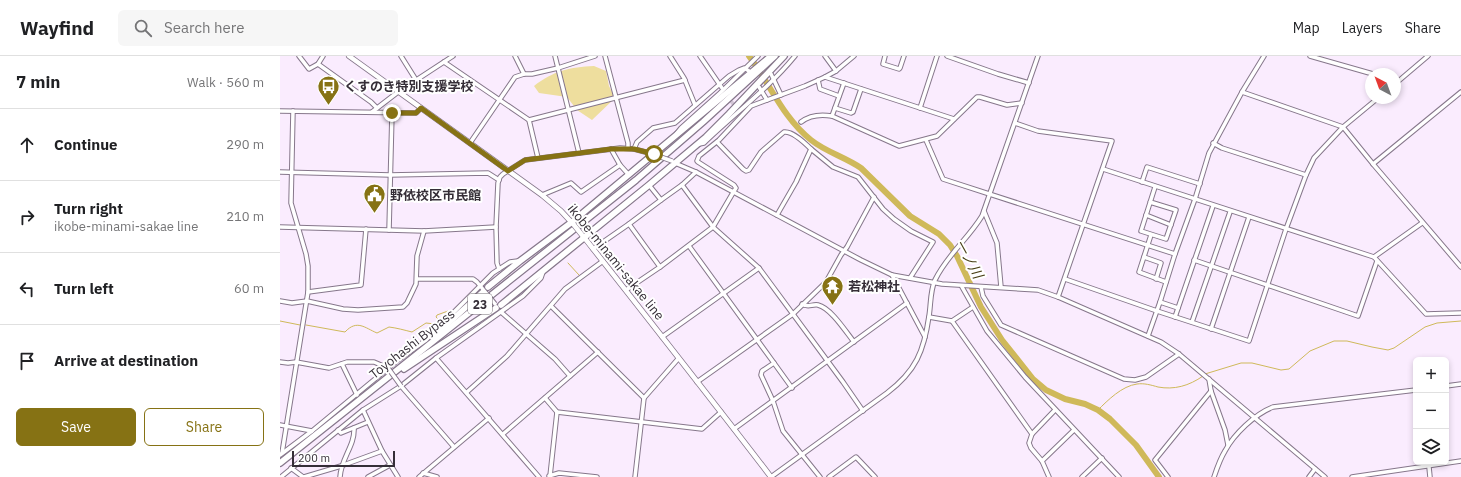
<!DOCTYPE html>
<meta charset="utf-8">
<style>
:root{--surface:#fff;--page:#f6f6f6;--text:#202124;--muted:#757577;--line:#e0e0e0;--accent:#867214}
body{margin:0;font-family:"IBM Plex Sans","Noto Sans JP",sans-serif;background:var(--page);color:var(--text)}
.controls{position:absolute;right:12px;bottom:12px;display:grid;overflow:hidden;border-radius:6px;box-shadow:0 2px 6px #0003}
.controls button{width:36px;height:36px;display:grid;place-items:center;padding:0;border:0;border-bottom:1px solid var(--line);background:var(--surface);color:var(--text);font:20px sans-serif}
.compass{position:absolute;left:1085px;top:12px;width:36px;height:36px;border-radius:50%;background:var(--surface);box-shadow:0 2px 6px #0003;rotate:319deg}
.scale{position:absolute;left:12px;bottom:10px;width:103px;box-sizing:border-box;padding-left:4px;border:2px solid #352e37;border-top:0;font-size:11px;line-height:14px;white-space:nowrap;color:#352e37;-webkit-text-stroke:3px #fff;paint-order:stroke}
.stop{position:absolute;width:12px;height:12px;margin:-9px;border:3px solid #867214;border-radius:50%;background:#fff}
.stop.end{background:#867214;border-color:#fff;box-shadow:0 1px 4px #0008}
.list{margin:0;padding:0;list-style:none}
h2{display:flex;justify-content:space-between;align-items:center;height:52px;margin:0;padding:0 16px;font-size:17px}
h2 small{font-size:13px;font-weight:400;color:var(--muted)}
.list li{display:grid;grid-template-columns:26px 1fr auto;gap:12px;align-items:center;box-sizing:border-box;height:72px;padding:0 16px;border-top:1px solid var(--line)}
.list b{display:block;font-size:15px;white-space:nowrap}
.list p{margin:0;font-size:13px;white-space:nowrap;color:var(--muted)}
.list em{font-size:13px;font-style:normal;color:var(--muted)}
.actions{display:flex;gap:8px;padding:12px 16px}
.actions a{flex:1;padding:9px 0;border:1px solid var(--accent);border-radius:6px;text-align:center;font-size:14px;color:var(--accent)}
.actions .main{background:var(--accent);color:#fff}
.icon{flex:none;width:22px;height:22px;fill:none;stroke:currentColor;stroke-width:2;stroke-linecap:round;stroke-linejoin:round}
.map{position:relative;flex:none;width:1181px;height:421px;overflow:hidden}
header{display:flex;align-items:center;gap:24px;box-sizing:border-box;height:56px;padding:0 20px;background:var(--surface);border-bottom:1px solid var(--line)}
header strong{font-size:19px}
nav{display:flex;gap:22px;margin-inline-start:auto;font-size:14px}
.search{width:280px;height:36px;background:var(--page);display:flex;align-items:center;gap:10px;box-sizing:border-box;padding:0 14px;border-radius:6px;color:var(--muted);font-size:15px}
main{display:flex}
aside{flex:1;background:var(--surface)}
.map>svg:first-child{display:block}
.green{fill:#eede9e}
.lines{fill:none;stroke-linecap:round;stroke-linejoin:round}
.stream{stroke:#cfb95a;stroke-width:1}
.river{stroke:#cfb95a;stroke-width:6}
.minor-tunnel{stroke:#d3c6d6;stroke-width:3.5;stroke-dasharray:3.5 2;stroke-linecap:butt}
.minor-casing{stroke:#86778b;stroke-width:5.5}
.major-casing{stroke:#86778b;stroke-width:6}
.highway-casing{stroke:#86778b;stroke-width:8}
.minor{stroke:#fff;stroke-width:3.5}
.major{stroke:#fff;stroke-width:4.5}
.highway{stroke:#fff;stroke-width:5.5}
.minor-bridge-casing{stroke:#86778b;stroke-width:5.5;stroke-linecap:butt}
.major-bridge-casing{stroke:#86778b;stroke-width:6;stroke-linecap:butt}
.minor-bridge{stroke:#fff;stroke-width:3.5}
.major-bridge{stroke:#fff;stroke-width:4.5}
.route{stroke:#867214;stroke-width:5}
.labels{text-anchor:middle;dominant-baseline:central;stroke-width:4;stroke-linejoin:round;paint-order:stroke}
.shield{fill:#fff;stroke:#726d73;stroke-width:1}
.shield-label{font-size:12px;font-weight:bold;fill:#352e37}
.poi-label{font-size:13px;font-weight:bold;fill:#352e37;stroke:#fff;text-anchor:start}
.street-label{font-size:13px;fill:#352e37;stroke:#fff}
.water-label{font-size:14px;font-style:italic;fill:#483e16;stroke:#fff}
</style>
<header>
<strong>Wayfind</strong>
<div class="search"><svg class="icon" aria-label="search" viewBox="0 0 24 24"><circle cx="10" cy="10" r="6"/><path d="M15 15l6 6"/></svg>Search here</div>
<nav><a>Map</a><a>Layers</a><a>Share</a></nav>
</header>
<main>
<aside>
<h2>7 min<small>Walk · 560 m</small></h2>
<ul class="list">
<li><svg class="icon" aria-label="ahead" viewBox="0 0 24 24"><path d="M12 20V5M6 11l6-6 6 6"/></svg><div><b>Continue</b></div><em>290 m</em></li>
<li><svg class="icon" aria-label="right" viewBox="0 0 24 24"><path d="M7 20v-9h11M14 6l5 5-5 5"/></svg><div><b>Turn right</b><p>ikobe-minami-sakae line</p></div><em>210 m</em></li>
<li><svg class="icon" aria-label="left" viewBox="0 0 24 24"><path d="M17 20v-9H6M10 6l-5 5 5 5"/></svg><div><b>Turn left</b></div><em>60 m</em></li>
<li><svg class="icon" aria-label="arrive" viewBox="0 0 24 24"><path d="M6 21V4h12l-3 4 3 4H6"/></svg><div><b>Arrive at destination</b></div></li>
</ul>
<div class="actions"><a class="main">Save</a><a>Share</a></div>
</aside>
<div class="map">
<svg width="1181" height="421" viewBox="0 0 1181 421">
<rect width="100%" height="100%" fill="#faecfe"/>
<path class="green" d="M314,10l12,5 3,15 6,12 -23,22 -15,-10 -10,-13 -28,-4 -5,-7c19,-15 36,-19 60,-20z"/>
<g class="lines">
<g class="stream">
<polyline points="288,207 299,219"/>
<polyline points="0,265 20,269"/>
<path d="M26,269l39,7c12,-13 20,-4 32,1l12,-6c8,1 15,3 23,5l14,-9 9,1 4,-4 -3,-3 1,-2 11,-4"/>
<polyline points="925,318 961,307 972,307 1001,314 1009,313 1030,295 1054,285 1067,285 1092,291 1108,294 1114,292 1145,271 1157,267 1181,265"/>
<path d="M818,354c10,-10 24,-24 39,-26 7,-1 14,1 21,3 16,3 31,-1 45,-11"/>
</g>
<path class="river" d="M469,0c21,28 34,62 62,84 15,12 34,17 50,28l49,48 29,18 11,11 7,11 24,51 21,33 31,39 13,11 19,9 20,5 13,6 12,9 26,26 23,32"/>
<polyline class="minor-tunnel" points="448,41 460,57"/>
<defs>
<g id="minor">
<polyline points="19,0 29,13 38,8 43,0"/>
<polyline points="121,0 136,24"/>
<polyline points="235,0 244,18"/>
<polyline points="275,0 299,97"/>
<polyline points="325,0 348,87 348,92"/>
<polyline points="390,0 404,22 415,49"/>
<polyline points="420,0 442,32"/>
<polyline points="545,0 556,15"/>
<polyline points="605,0 603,8 619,13 620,12 624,0"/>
<polyline points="667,0 718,18 749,27"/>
<polyline points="1030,0 1093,18"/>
<polyline points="164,6 249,64 258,102"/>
<polyline points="38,8 91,46 97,52"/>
<polyline points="491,18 501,39"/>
<polyline points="545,21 674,63"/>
<polyline points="538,24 540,33 559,40"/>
<polyline points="1115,28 1148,0"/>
<polyline points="479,31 487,44"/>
<polyline points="962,36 1063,71 1093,108 1181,211"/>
<polyline points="555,52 571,57 573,56 581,33"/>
<polyline points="640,52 657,0"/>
<polyline points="0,55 136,57 141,52"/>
<polyline points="92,56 118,36 173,0"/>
<polyline points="552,60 564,27"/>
<polyline points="249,64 405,24"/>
<path d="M521,66c9,-7 19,-8 31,-6l67,30 38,-10 40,-39h3l27,8 15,-2"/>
<polyline points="735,67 758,75 832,85 778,241"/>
<polyline points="397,77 401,72 440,37 478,0"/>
<polyline points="646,84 663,123 895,198"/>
<path d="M437,86l26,27 3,2 3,-1 12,-18 23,-20c9,-1 21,11 27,17"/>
<polyline points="190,87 235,21 244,18 252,18 278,12 315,0"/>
<polyline points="933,87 942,92 1026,119"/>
<path d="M419,88l5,-1c30,-29 64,-54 91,-87"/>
<polyline points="331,93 340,109 349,119"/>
<polyline points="354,93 357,86 373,72 395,67 449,20 459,14 464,12 469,15"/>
<polyline points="395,107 416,116 581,204 612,219 662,228 758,234 778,241 881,286 899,298 1045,421"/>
<polyline points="1093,108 1181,36"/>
<polyline points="823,113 1094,201 1146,258 1181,257"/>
<polyline points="0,116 110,119 208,117 219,124"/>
<polyline points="862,126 867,111 920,128"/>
<polyline points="262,139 291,127 301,136 340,109"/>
<polyline points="381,144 402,129 416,116"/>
<polyline points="870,146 896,154 886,183 861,175 875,131"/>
<polyline points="704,155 717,187 721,231"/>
<polyline points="497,159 516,126 531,93 553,111 578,121 603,153 614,163 631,175 653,186 630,222"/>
<polyline points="866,159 891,169"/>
<polyline points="349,168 380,211"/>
<polyline points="0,171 144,175 216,171"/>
<polyline points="109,174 112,57"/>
<polyline points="871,179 859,216 886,226"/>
<polyline points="409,190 494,307 482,315 481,319 493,345 503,375 540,421"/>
<polyline points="313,193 349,168 381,144 369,129"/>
<polyline points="864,201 881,207 876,223"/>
<polyline points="1094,201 1142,167"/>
<polyline points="914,204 1078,260 1097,205"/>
<polyline points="479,212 563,326 583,355"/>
<polyline points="219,213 217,207 216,171 218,127 220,121 223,118 245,104 340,92 354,93 373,98"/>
<polyline points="612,219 645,281"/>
<polyline points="137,223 193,223 197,226 206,237"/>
<polyline points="785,223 877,255 969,285 1006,173 1026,119 1034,102 1063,71 1098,42"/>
<polyline points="682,231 707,275 745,321 839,421"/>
<polyline points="701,231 703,240 721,269 844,323 855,324 866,321 899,298"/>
<polyline points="346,234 380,211 433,171 454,135 456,132 454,129 418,106 417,105 419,100 439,84 471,50 525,30 545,21 556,15 574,0"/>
<polyline points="28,236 81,229 86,173"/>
<polyline points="0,245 12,247 27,245 63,253 78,254 123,251 127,247 136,228 137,200 144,175"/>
<polyline points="880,246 898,252"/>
<path d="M522,248c6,4 10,0 16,1 13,3 28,27 36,37"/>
<polyline points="271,250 364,342"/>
<polyline points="221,256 275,303 290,320"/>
<polyline points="649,261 672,265 693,251"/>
<polyline points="895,261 933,150"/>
<polyline points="672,265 752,378"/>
<polyline points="912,266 950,156"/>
<polyline points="931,273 969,161"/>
<polyline points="868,280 880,246 895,198 915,143 929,97 962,36 984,0"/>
<polyline points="382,281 479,212 433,171 402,129"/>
<polyline points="156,302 259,421"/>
<polyline points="0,306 8,307 16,306 49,312 67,306 94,306 108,312"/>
<polyline points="494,307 512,332"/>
<polyline points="62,308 77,339"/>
<polyline points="417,326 513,258 546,226 561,199 567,191 594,141"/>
<polyline points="121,330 174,391"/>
<polyline points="1166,330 1181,328"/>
<polyline points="931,335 945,374 948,389"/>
<polyline points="187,336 227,300 285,233 323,205"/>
<polyline points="265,342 277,356 422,373 441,356"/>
<polyline points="83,354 102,395 118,421"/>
<polyline points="0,369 32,375"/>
<polyline points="454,373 627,247"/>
<polyline points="58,374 61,377 88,366"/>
<polyline points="223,378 318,296"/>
<polyline points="2,397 28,236 28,210 26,198 11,147 13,55"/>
<polyline points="0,399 32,375 118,304 146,284 213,217 230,206 238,205"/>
<polyline points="762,405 794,374"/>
<polyline points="11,412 23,421"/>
<polyline points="143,417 157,421"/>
<polyline points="269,420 279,417 317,421"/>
<polyline points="270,420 277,356"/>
<polyline points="1,421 83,354 121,330 156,302 243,240 261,222 263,216"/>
<polyline points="24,421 61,410 102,395"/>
<path d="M60,421c1,-19 15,-31 14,-49"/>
<polyline points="88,421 110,409"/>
<polyline points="139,421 209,362"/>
<polyline points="355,421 364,342 398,303"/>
<path d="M491,421l116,-84c29,-22 37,-42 42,-77 2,-12 1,-25 6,-36 12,-25 33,-41 47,-64l56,-160"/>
<polyline points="549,421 576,401 595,421"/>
<polyline points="769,421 762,405 751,392 749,387 752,378 775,354"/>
<polyline points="802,421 822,402"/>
<polyline points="888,421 875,404 931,335 929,323"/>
<path d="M934,421c3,-9 6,-18 11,-26 9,-17 30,-37 48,-44l143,-17"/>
<polyline points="1029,421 1035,413"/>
<polyline points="1072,421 1181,405"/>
<polyline points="1150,421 1149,411 1150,406"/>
</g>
<g id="major">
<polyline points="69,0 262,139 281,155 294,169"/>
<path d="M303,180c63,80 126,160 188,241"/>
</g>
<g id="highway">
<polyline points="208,231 240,205 292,166 491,0"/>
<polyline points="221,249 369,129 426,81 449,58 504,0"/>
<polyline points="154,280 203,236"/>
<polyline points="124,313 216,252"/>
<polyline points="0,407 356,124 423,66 495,0"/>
</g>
</defs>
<use href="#minor" class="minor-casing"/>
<use href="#major" class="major-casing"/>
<use href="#highway" class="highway-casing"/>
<use href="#minor" class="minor"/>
<use href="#major" class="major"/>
<use href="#highway" class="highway"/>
<defs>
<g id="minor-bridge">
<polyline points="378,100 392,105"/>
<polyline points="207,238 215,248"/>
<polyline points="108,312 121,330"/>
</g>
<polyline id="major-bridge" points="294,169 302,179"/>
</defs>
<use href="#minor-bridge" class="minor-bridge-casing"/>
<use href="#major-bridge" class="major-bridge-casing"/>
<use href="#minor-bridge" class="minor-bridge"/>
<use href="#major-bridge" class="major-bridge"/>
</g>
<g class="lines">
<polyline class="route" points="112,57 136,57 141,52 228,115 245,104 331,93 354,93 374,98"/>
</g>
<defs>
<symbol id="bus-pin" viewBox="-11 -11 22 30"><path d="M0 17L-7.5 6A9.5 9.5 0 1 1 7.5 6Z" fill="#867214" stroke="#fff"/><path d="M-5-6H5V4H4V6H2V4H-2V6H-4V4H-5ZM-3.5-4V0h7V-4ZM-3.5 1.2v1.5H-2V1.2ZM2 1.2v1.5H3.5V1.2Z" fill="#fff"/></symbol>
<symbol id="civic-pin" viewBox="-11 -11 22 30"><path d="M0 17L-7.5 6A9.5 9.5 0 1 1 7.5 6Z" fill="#867214" stroke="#fff"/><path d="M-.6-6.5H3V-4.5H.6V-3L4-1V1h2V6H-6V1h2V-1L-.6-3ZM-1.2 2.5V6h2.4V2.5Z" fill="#fff"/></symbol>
<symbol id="temple-pin" viewBox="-11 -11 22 30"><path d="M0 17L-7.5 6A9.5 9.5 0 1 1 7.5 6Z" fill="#867214" stroke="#fff"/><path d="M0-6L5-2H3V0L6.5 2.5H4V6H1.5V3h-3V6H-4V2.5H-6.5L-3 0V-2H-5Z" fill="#fff"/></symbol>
</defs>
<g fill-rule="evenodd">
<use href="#bus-pin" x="36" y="18" width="25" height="34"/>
<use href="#civic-pin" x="82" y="126" width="25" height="34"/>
<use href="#temple-pin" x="540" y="218" width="25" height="34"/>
</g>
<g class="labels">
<rect class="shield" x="188" y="238" width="24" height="20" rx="3"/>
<g class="shield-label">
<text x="200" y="248">23</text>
</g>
<g class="poi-label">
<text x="64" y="30">くすのき特別支援学校</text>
<text x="110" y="139">野依校区市民館</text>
<text x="568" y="230">若松神社</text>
</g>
<g class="street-label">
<text transform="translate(336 206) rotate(51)">ikobe-minami-sakae line</text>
<text transform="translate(132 288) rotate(-38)">Toyohashi Bypass</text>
</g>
<g class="water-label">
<text transform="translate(689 203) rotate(61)">一ノ川</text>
</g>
</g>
</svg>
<div class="controls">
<button>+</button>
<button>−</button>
<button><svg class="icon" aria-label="layers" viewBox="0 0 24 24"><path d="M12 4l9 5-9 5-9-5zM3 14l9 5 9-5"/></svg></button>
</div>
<svg class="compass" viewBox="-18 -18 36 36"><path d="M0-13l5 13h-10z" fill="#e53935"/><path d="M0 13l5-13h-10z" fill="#757577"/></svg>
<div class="scale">200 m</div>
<div class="stop" style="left:374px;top:98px"></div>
<div class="stop end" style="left:112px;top:57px"></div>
</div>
</main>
